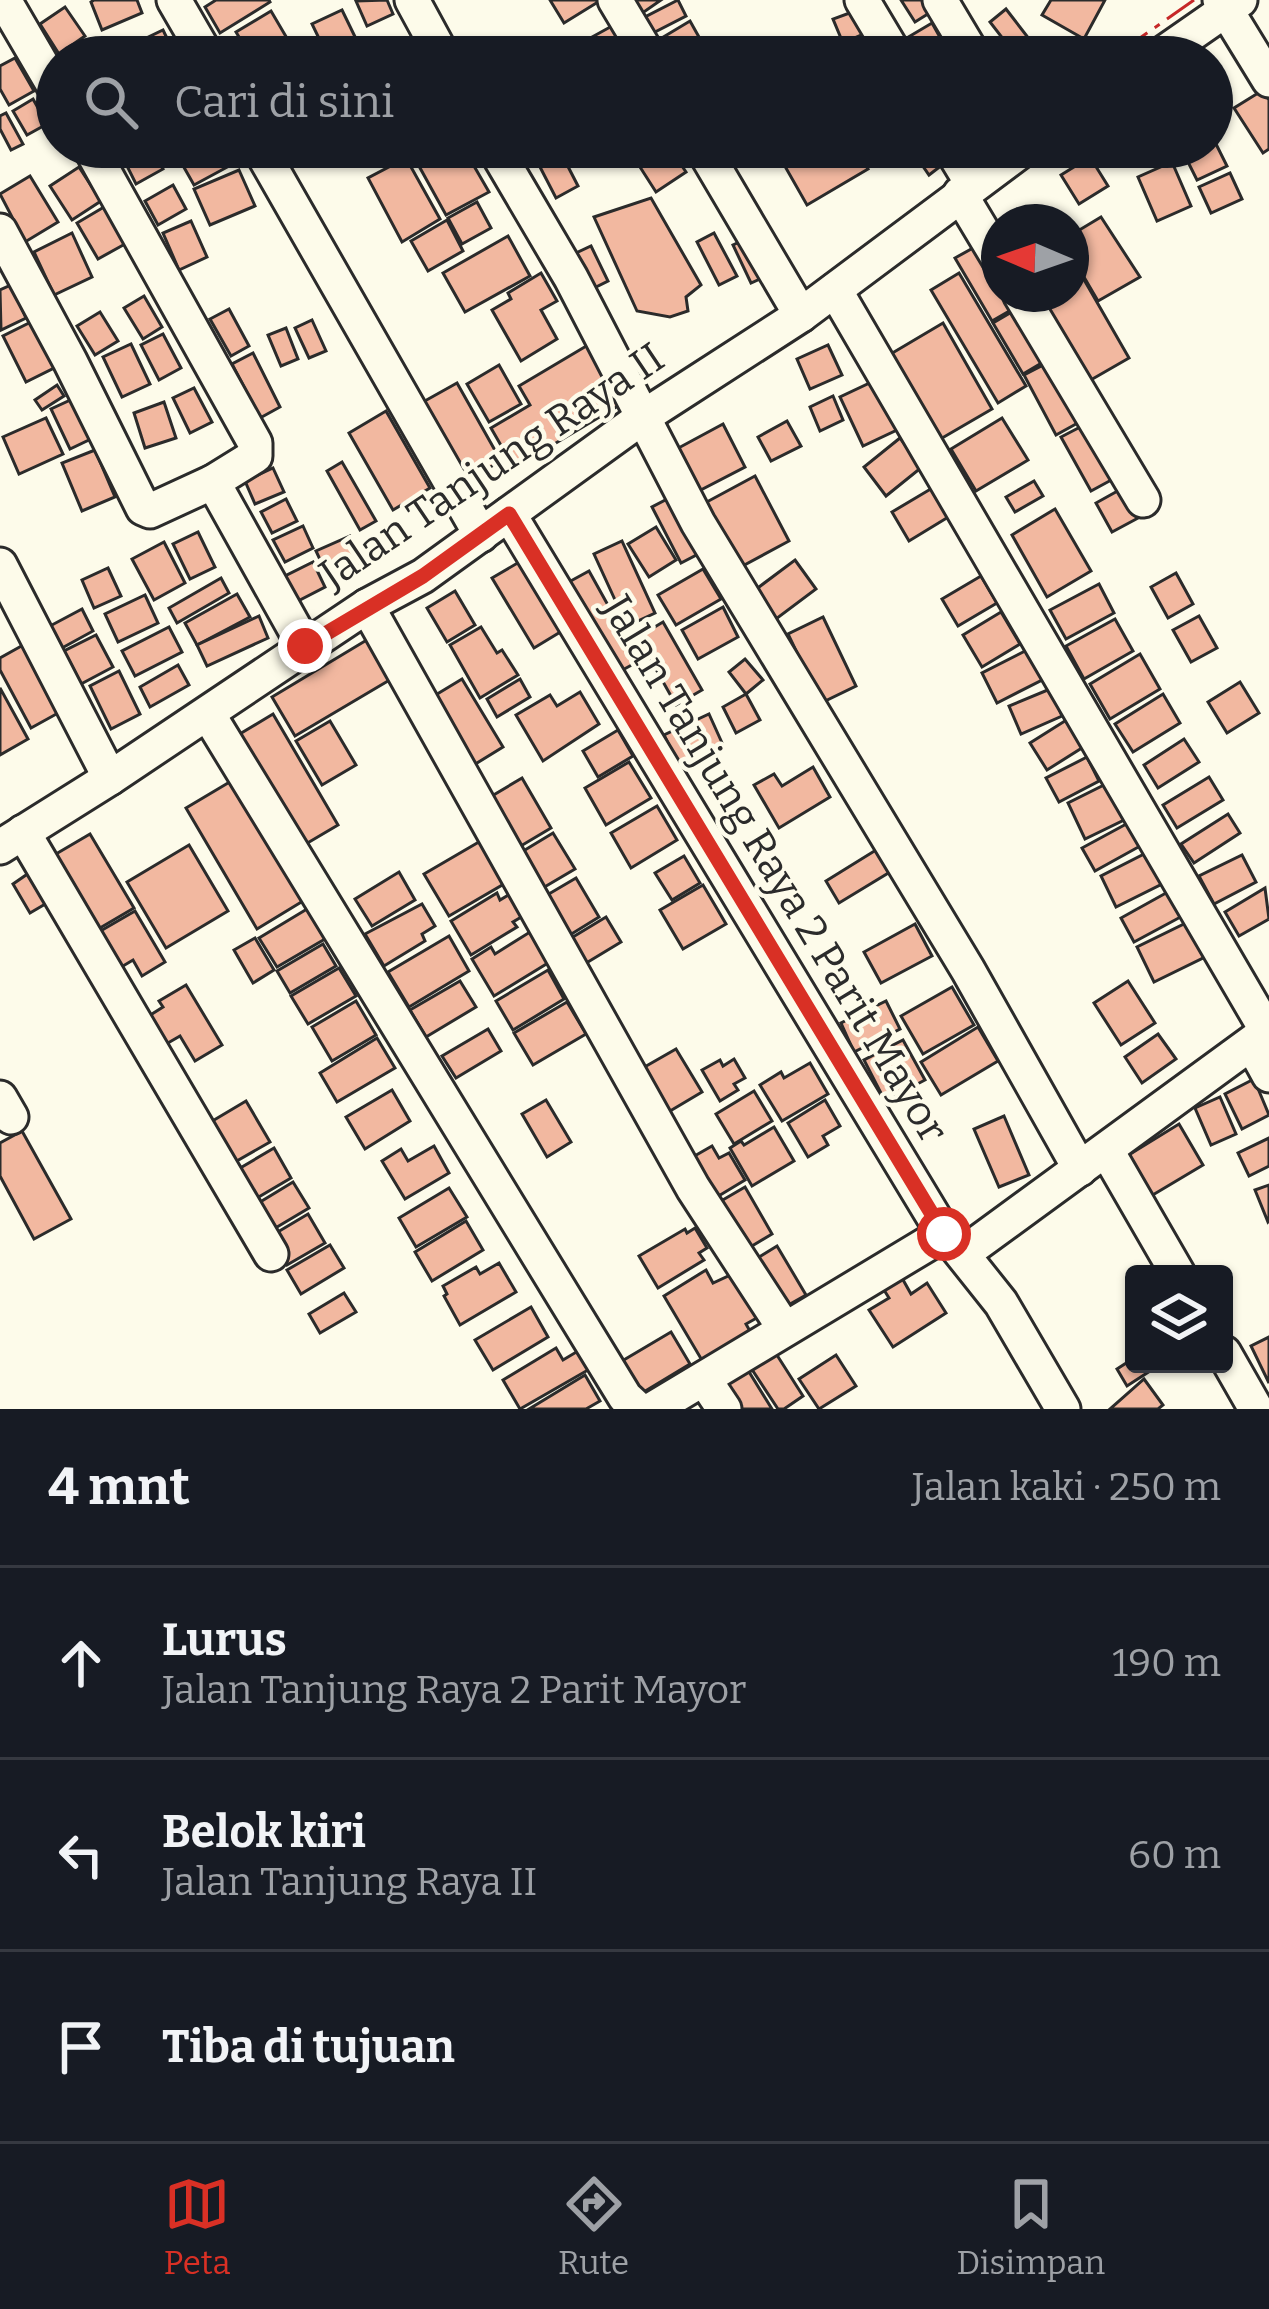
<!DOCTYPE html>
<html lang="id">
<meta charset="utf-8">
<style>
:root{--surface:#171b24;--page:#20242c;--text:#f1f3f6;--muted:#9ea1a6;--line:#363941;--accent:#d93025}
body{margin:0;font-family:Bitter,serif;background:var(--page);color:var(--text)}
.controls{position:absolute;right:36px;bottom:36px;display:grid;overflow:hidden;border-radius:12px;box-shadow:0 3px 9px #0004}
.controls button{width:108px;height:108px;display:grid;place-items:center;padding:0;border:0;border-bottom:3px solid var(--line);background:var(--surface);color:var(--text);font:60px sans-serif}
.compass{position:absolute;left:981px;top:204px;width:108px;height:108px;border-radius:50%;background:var(--surface);box-shadow:0 3px 9px #0004;rotate:272deg}
.stop{position:absolute;width:36px;height:36px;margin:-27px;border:9px solid #d93025;border-radius:50%;background:#fff}
.stop.end{background:#d93025;border-color:#fff;box-shadow:0 3px 12px #0008}
.list{margin:0;padding:0;list-style:none}
h2{display:flex;justify-content:space-between;align-items:center;height:156px;margin:0;padding:0 48px;font-size:51px}
h2 small{font-size:39px;font-weight:400;color:var(--muted)}
.list li{display:grid;grid-template-columns:78px 1fr auto;gap:36px;align-items:center;box-sizing:border-box;height:192px;padding:0 48px;border-top:3px solid var(--line)}
.list b{display:block;font-size:45px;white-space:nowrap}
.list p{margin:0;font-size:39px;white-space:nowrap;color:var(--muted)}
.list em{font-size:39px;font-style:normal;color:var(--muted)}
.icon{flex:none;width:66px;height:66px;fill:none;stroke:currentColor;stroke-width:2;stroke-linecap:round;stroke-linejoin:round}
.map{position:relative;flex:none;width:1269px;height:1409px;overflow:hidden}
.search{position:absolute;background:var(--surface);box-shadow:0 3px 9px #0004;left:36px;right:36px;top:36px;height:132px;display:flex;align-items:center;gap:30px;box-sizing:border-box;padding:0 42px;border-radius:66px;color:var(--muted);font-size:45px}
.sheet{height:732px;background:var(--surface)}
nav{display:flex;justify-content:space-around;align-items:center;box-sizing:border-box;height:168px;border-top:3px solid var(--line);background:var(--surface);font-size:33px;color:var(--muted)}
nav a{display:grid;justify-items:center;gap:6px}
nav .on{color:var(--accent)}
.map>svg:first-child{display:block}
.building{fill:#f2b8a0;stroke:#2b2b2b;stroke-width:3}
.lines{fill:none;stroke-linecap:round;stroke-linejoin:round}
.minor-casing{stroke:#2b2b2b;stroke-width:39}
.minor{stroke:#fdfbea;stroke-width:33}
.power{stroke:#c62828;stroke-width:3;stroke-dasharray:42 9 6 9;stroke-linecap:butt}
.route{stroke:#d93025;stroke-width:15}
.labels{text-anchor:middle;dominant-baseline:central;stroke-width:9;stroke-linejoin:round;paint-order:stroke}
.street-label{font-size:42px;fill:#2b2b2b;stroke:#fdfbea}
</style>
<div class="map">
<svg width="1269" height="1409" viewBox="0 0 1269 1409">
<rect width="100%" height="100%" fill="#fdfbea"/>
<g class="building">
<polygon points="94,0 137,0 142,13 102,30 91,2"/>
<polygon points="216,0 269,0 270,2 220,33 205,7"/>
<polygon points="387,0 393,14 367,26 356,1"/>
<polygon points="550,0 597,0 598,2 564,23"/>
<polygon points="632,0 661,0 641,14"/>
<polygon points="678,0 686,16 653,33 645,17"/>
<polygon points="901,0 924,0 931,12 915,22"/>
<polygon points="1051,0 1105,0 1084,39 1042,15"/>
<polygon points="65,7 85,36 59,54 40,24"/>
<polygon points="1006,9 1043,57 1017,57 990,22"/>
<polygon points="342,10 359,45 328,57 312,24"/>
<polygon points="271,11 298,57 251,57 236,32"/>
<polygon points="855,11 864,34 843,43 833,19"/>
<polygon points="690,21 709,55 670,57 660,39"/>
<polygon points="932,23 951,57 909,57 900,42"/>
<polygon points="612,26 622,46 602,57 591,57 583,42"/>
<polygon points="163,30 176,57 138,57 132,45"/>
<polygon points="872,41 879,57 848,57 846,53"/>
<polygon points="122,42 129,57 103,57 101,53"/>
<polygon points="15,58 34,91 9,105 0,89 0,66"/>
<polygon points="1263,90 1269,100 1269,149 1263,153 1234,108"/>
<polygon points="33,99 47,124 27,135 13,111"/>
<polygon points="6,113 23,144 11,150 0,129 0,116"/>
<polygon points="1213,138 1227,166 1197,180 1183,152 1194,147 1212,147"/>
<polygon points="119,147 142,147 143,149 125,158"/>
<polygon points="192,147 221,147 231,165 194,185 177,155"/>
<polygon points="284,147 318,147 291,160"/>
<polygon points="433,147 463,147 489,192 446,215 414,157"/>
<polygon points="521,147 547,147 527,159"/>
<polygon points="742,147 765,147 768,151 748,165 738,150"/>
<polygon points="774,147 854,147 868,169 807,205"/>
<polygon points="861,147 887,147 868,158"/>
<polygon points="927,147 934,147 946,162 929,175 916,156"/>
<polygon points="670,148 686,172 656,192 640,167"/>
<polygon points="153,150 163,169 136,184 126,164"/>
<polygon points="561,153 578,186 556,198 539,165"/>
<polygon points="1090,157 1108,186 1079,204 1061,175"/>
<polygon points="406,158 440,219 402,242 368,178"/>
<polygon points="1172,162 1191,206 1157,221 1138,177"/>
<polygon points="79,167 101,201 72,220 50,186"/>
<polygon points="239,170 255,206 210,225 194,189"/>
<polygon points="1230,173 1242,199 1211,213 1199,187"/>
<polygon points="30,176 58,222 25,242 0,194"/>
<polygon points="173,185 186,209 158,225 145,201"/>
<polygon points="651,198 701,285 686,297 688,311 670,317 637,311 594,217"/>
<polygon points="477,202 491,228 462,244 448,218"/>
<polygon points="104,207 125,244 98,259 77,223"/>
<polygon points="1101,217 1140,277 1098,301 1074,260 1080,257 1071,235"/>
<polygon points="447,220 463,251 428,271 411,241"/>
<polygon points="191,221 207,257 179,270 163,233"/>
<polygon points="72,233 92,277 54,295 34,252"/>
<polygon points="714,233 737,276 719,285 697,242"/>
<polygon points="508,236 530,276 465,312 443,273"/>
<polygon points="744,240 762,278 751,283 733,245"/>
<polygon points="982,243 999,272 999,294 1011,294 1018,306 992,321 955,258"/>
<polygon points="591,246 608,281 592,289 574,254"/>
<polygon points="1071,257 1129,358 1082,385 1030,294 1071,294"/>
<polygon points="541,273 557,301 541,310 557,339 521,361 492,310 511,299 508,293"/>
<polygon points="959,273 1026,386 998,403 931,290"/>
<polygon points="11,285 26,318 1,330 0,290"/>
<polygon points="144,296 162,327 143,339 124,308"/>
<polygon points="1020,307 1050,358 1023,374 993,323"/>
<polygon points="229,309 249,346 231,356 210,319"/>
<polygon points="100,312 118,341 95,355 77,326"/>
<polygon points="312,320 326,351 309,358 295,328"/>
<polygon points="31,322 54,368 26,382 3,336"/>
<polygon points="943,323 992,409 937,441 889,355"/>
<polygon points="286,328 298,359 281,366 268,335"/>
<polygon points="163,334 181,368 159,380 141,345"/>
<polygon points="131,344 150,384 122,397 103,357"/>
<polygon points="588,345 623,403 514,468 491,428 530,405 519,386"/>
<polygon points="828,345 842,375 810,389 797,359"/>
<polygon points="253,353 280,407 260,418 232,364"/>
<polygon points="1053,360 1085,419 1056,435 1024,375"/>
<polygon points="499,365 521,404 489,422 467,384"/>
<polygon points="876,380 899,429 863,446 840,397"/>
<polygon points="457,383 501,461 458,485 414,407"/>
<polygon points="57,385 64,396 42,410 35,400"/>
<polygon points="194,388 212,422 190,433 173,398"/>
<polygon points="833,396 843,420 820,431 810,407"/>
<polygon points="77,397 95,437 70,449 51,409"/>
<polygon points="164,402 176,438 145,448 134,413"/>
<polygon points="386,411 430,488 393,510 349,433"/>
<polygon points="46,418 63,454 19,474 3,437"/>
<polygon points="1002,418 1028,460 976,491 951,449"/>
<polygon points="787,421 801,446 771,461 758,437"/>
<polygon points="723,424 745,467 693,494 671,452"/>
<polygon points="1086,424 1115,478 1091,491 1061,437"/>
<polygon points="900,438 922,467 886,496 864,467"/>
<polygon points="95,450 115,497 82,511 62,463"/>
<polygon points="342,462 376,521 360,530 327,471"/>
<polygon points="273,468 284,492 255,504 245,481"/>
<polygon points="755,476 789,541 737,569 703,504"/>
<polygon points="1034,481 1043,496 1015,512 1006,497"/>
<polygon points="934,487 950,516 909,541 892,512"/>
<polygon points="1123,488 1140,517 1112,532 1096,503"/>
<polygon points="673,496 702,552 681,563 652,507"/>
<polygon points="286,499 297,521 272,533 261,512"/>
<polygon points="1055,509 1091,571 1047,597 1012,535"/>
<polygon points="303,526 313,548 285,562 273,540"/>
<polygon points="656,527 676,560 649,577 628,544"/>
<polygon points="198,532 215,567 190,579 173,544"/>
<polygon points="350,536 362,564 329,579 316,551"/>
<polygon points="622,541 655,613 627,626 594,554"/>
<polygon points="164,542 185,583 154,600 132,559"/>
<polygon points="795,560 816,589 776,619 755,590"/>
<polygon points="521,561 562,631 534,648 492,578"/>
<polygon points="313,562 325,587 298,601 285,576"/>
<polygon points="108,568 121,596 94,608 82,580"/>
<polygon points="703,569 721,599 676,625 658,595"/>
<polygon points="589,571 639,661 617,673 567,583"/>
<polygon points="1176,573 1193,604 1168,618 1151,587"/>
<polygon points="981,576 997,603 958,626 942,599"/>
<polygon points="221,578 229,593 177,623 169,608"/>
<polygon points="1099,584 1114,613 1066,639 1050,610"/>
<polygon points="455,591 475,625 447,642 427,608"/>
<polygon points="237,594 250,617 197,645 185,623"/>
<polygon points="145,595 158,623 118,642 105,614"/>
<polygon points="723,607 738,637 698,659 682,630"/>
<polygon points="82,609 93,631 62,648 50,626"/>
<polygon points="1001,612 1020,644 982,667 963,635"/>
<polygon points="259,616 268,638 207,666 197,645"/>
<polygon points="1199,616 1217,648 1191,662 1173,630"/>
<polygon points="823,617 856,686 821,703 788,634"/>
<polygon points="1115,619 1133,651 1084,679 1066,646"/>
<polygon points="663,622 702,690 676,705 638,637"/>
<polygon points="169,627 182,652 135,676 122,651"/>
<polygon points="481,627 497,653 502,650 518,675 480,698 450,645"/>
<polygon points="96,635 113,667 81,684 64,651"/>
<polygon points="370,638 393,678 295,736 272,697"/>
<polygon points="25,644 60,712 31,728 0,670 0,658"/>
<polygon points="1029,649 1044,679 997,703 982,673"/>
<polygon points="1140,654 1160,689 1110,719 1090,684"/>
<polygon points="745,659 763,680 746,694 729,672"/>
<polygon points="178,665 189,685 150,707 140,687"/>
<polygon points="119,671 140,714 111,729 90,686"/>
<polygon points="462,679 503,747 464,771 424,702"/>
<polygon points="520,679 530,697 497,717 487,699"/>
<polygon points="1240,682 1259,713 1227,733 1208,702"/>
<polygon points="0,688 28,739 0,755"/>
<polygon points="1050,689 1062,716 1021,734 1009,706"/>
<polygon points="580,692 599,724 543,761 516,715 550,695 557,706"/>
<polygon points="746,694 760,720 736,733 723,707"/>
<polygon points="1163,694 1180,723 1133,752 1115,724"/>
<polygon points="273,714 338,825 299,848 233,738"/>
<polygon points="709,714 723,745 679,766 664,735"/>
<polygon points="1068,719 1085,746 1047,770 1030,743"/>
<polygon points="330,721 356,765 322,785 296,741"/>
<polygon points="618,730 633,756 598,777 583,751"/>
<polygon points="1184,739 1199,762 1158,788 1144,765"/>
<polygon points="1087,757 1099,781 1059,802 1046,778"/>
<polygon points="629,762 651,798 606,825 585,788"/>
<polygon points="813,767 830,797 779,828 754,785 774,774 782,786"/>
<polygon points="1209,777 1223,800 1177,828 1163,805"/>
<polygon points="522,778 551,828 509,853 480,803"/>
<polygon points="233,780 303,901 257,929 186,808"/>
<polygon points="1106,784 1124,820 1085,839 1068,803"/>
<polygon points="657,806 677,840 631,868 611,833"/>
<polygon points="1228,814 1240,833 1194,863 1181,844"/>
<polygon points="1130,822 1142,845 1095,871 1082,848"/>
<polygon points="553,833 575,869 536,892 515,856"/>
<polygon points="90,834 134,908 88,935 44,861"/>
<polygon points="484,839 509,881 449,916 424,874"/>
<polygon points="189,845 228,911 166,948 127,882"/>
<polygon points="876,850 890,872 839,903 826,881"/>
<polygon points="1150,851 1166,882 1116,907 1101,876"/>
<polygon points="1242,855 1256,882 1214,904 1199,876"/>
<polygon points="684,856 700,883 672,900 655,873"/>
<polygon points="399,872 415,900 372,926 355,899"/>
<polygon points="29,873 47,903 30,913 13,884"/>
<polygon points="576,878 599,917 565,938 542,898"/>
<polygon points="703,885 726,924 683,949 660,910"/>
<polygon points="1175,888 1188,913 1134,942 1121,918"/>
<polygon points="1265,888 1269,919 1239,936 1225,912"/>
<polygon points="497,893 500,900 510,894 523,916 513,922 517,927 471,955 451,921"/>
<polygon points="422,904 435,926 422,934 425,941 384,966 365,934"/>
<polygon points="307,909 325,939 277,967 259,938"/>
<polygon points="135,911 165,962 142,976 133,960 118,969 97,933"/>
<polygon points="606,917 621,942 578,968 563,943"/>
<polygon points="1188,922 1205,957 1154,982 1137,947"/>
<polygon points="915,924 932,956 881,983 864,952"/>
<polygon points="530,932 548,963 494,996 472,959 491,947 495,954"/>
<polygon points="449,936 469,971 409,1007 388,972"/>
<polygon points="255,938 274,970 253,983 234,950"/>
<polygon points="323,944 336,966 290,993 277,971"/>
<polygon points="339,968 356,996 308,1024 291,996"/>
<polygon points="548,970 564,999 513,1030 496,1001"/>
<polygon points="460,981 476,1007 426,1037 410,1010"/>
<polygon points="1128,981 1155,1023 1121,1045 1094,1003"/>
<polygon points="186,985 222,1045 195,1061 180,1036 161,1047 144,1019 163,1007 159,1001"/>
<polygon points="952,987 974,1025 923,1054 901,1016"/>
<polygon points="356,1001 376,1035 332,1061 312,1027"/>
<polygon points="886,1001 900,1029 854,1052 841,1023"/>
<polygon points="567,1002 586,1034 533,1065 514,1033"/>
<polygon points="978,1027 998,1061 941,1095 921,1062"/>
<polygon points="488,1029 501,1051 456,1078 442,1056"/>
<polygon points="1158,1034 1176,1059 1142,1083 1125,1057"/>
<polygon points="377,1038 395,1068 337,1102 320,1073"/>
<polygon points="903,1040 925,1080 885,1101 864,1060"/>
<polygon points="676,1049 702,1092 660,1117 634,1073"/>
<polygon points="734,1059 745,1078 734,1084 738,1090 720,1101 702,1070 720,1060 723,1066"/>
<polygon points="810,1063 828,1094 782,1121 760,1085 781,1072 784,1078"/>
<polygon points="1254,1079 1269,1115 1242,1129 1225,1094"/>
<polygon points="392,1090 410,1121 365,1149 346,1117"/>
<polygon points="754,1091 772,1121 734,1144 716,1114"/>
<polygon points="1220,1097 1236,1134 1211,1145 1195,1108"/>
<polygon points="546,1100 571,1142 547,1157 522,1114"/>
<polygon points="825,1100 840,1126 823,1136 828,1145 808,1157 788,1123"/>
<polygon points="246,1101 270,1142 228,1166 204,1126"/>
<polygon points="1004,1116 1029,1175 999,1187 974,1129"/>
<polygon points="1179,1124 1203,1165 1151,1196 1127,1156"/>
<polygon points="774,1127 794,1161 752,1186 730,1148 741,1141 744,1145"/>
<polygon points="22,1131 71,1219 34,1239 0,1176 0,1143"/>
<polygon points="1269,1138 1269,1166 1249,1176 1238,1153"/>
<polygon points="434,1146 449,1173 405,1199 382,1161 401,1149 408,1161"/>
<polygon points="712,1146 719,1158 729,1153 745,1180 707,1203 684,1162"/>
<polygon points="274,1148 291,1178 247,1204 230,1174"/>
<polygon points="293,1182 309,1208 267,1233 252,1207"/>
<polygon points="1269,1185 1269,1221 1268,1222 1255,1190"/>
<polygon points="745,1187 772,1234 737,1255 709,1208"/>
<polygon points="449,1188 467,1217 416,1247 399,1218"/>
<polygon points="308,1214 325,1243 287,1265 271,1236"/>
<polygon points="466,1221 483,1250 432,1281 415,1252"/>
<polygon points="695,1228 707,1248 699,1253 704,1260 658,1288 639,1256 685,1229 687,1233"/>
<polygon points="330,1245 344,1268 301,1294 287,1270"/>
<polygon points="777,1246 806,1295 776,1312 748,1264"/>
<polygon points="499,1263 516,1292 460,1325 444,1296 447,1294 443,1286 476,1267 480,1274"/>
<polygon points="706,1270 713,1283 737,1272 762,1315 746,1324 751,1333 703,1362 664,1296"/>
<polygon points="902,1278 911,1294 927,1283 946,1313 893,1347 869,1310 889,1298 884,1290"/>
<polygon points="344,1293 356,1312 320,1333 309,1314"/>
<polygon points="531,1307 548,1337 493,1370 475,1340"/>
<polygon points="671,1332 690,1364 637,1396 617,1364"/>
<polygon points="1269,1337 1269,1383 1251,1346"/>
<polygon points="556,1348 563,1360 578,1351 588,1370 520,1409 503,1380"/>
<polygon points="775,1352 803,1396 784,1409 778,1409 751,1368"/>
<polygon points="836,1355 856,1386 819,1409 799,1379"/>
<polygon points="1134,1358 1134,1364 1145,1364 1150,1371 1127,1386 1117,1369"/>
<polygon points="746,1367 772,1409 733,1409 718,1386"/>
<polygon points="585,1375 600,1401 586,1409 529,1409"/>
<polygon points="1144,1379 1163,1405 1158,1409 1110,1409"/>
</g>
<g class="lines">
<defs>
<g id="minor">
<polyline points="4,0 57,91"/>
<polyline points="174,0 207,57"/>
<polyline points="412,0 443,57"/>
<polyline points="615,0 649,57"/>
<polyline points="862,0 896,57"/>
<polyline points="940,0 974,57"/>
<polyline points="1220,0 1269,80"/>
<polyline points="1158,57 1240,0"/>
<polyline points="259,147 481,535"/>
<polyline points="494,147 571,278 698,523 968,970 1080,1169"/>
<polyline points="702,147 801,315"/>
<polyline points="950,147 973,185"/>
<polyline points="960,194 999,259"/>
<polyline points="0,231 70,361 143,508 150,511 213,482 255,456 255,443 90,147"/>
<polyline points="835,290 1267,1031"/>
<polyline points="1020,294 1143,500"/>
<polyline points="213,482 305,647"/>
<polyline points="509,514 944,1234 653,1409"/>
<polyline points="0,565 110,778"/>
<polyline points="367,606 693,1188 784,1328"/>
<polyline points="208,714 625,1397 638,1409"/>
<polyline points="23,832 271,1254"/>
<polyline points="0,847 110,778 367,606 423,576 643,417 801,315 1026,147"/>
<polyline points="1252,1044 1269,1075"/>
<polyline points="0,1098 11,1117"/>
<polyline points="1107,1151 1178,1274"/>
<polyline points="950,1239 1001,1303 1063,1409"/>
<polyline points="964,1253 1269,1030"/>
<polyline points="1224,1353 1256,1409"/>
<polyline points="704,1379 724,1409"/>
</g>
</defs>
<use href="#minor" class="minor-casing"/>
<use href="#minor" class="minor"/>
<g class="power">
<polyline points="1113,57 1194,0"/>
<polyline points="969,164 989,147"/>
</g>
</g>
<g class="lines">
<polyline class="route" points="305,646 423,576 509,514 944,1234"/>
</g>
<g class="labels">
<g class="street-label">
<text transform="translate(492 466) rotate(-34)">Jalan Tanjung Raya II</text>
<text transform="translate(775 869) rotate(59)">Jalan Tanjung Raya 2 Parit Mayor</text>
</g>
</g>
</svg>
<div class="controls">
<button><svg class="icon" aria-label="layers" viewBox="0 0 24 24"><path d="M12 4l9 5-9 5-9-5zM3 14l9 5 9-5"/></svg></button>
</div>
<svg class="compass" viewBox="-18 -18 36 36"><path d="M0-13l5 13h-10z" fill="#e53935"/><path d="M0 13l5-13h-10z" fill="#9ea1a6"/></svg>
<div class="stop" style="left:944px;top:1234px"></div>
<div class="stop end" style="left:305px;top:646px"></div>
<div class="search"><svg class="icon" aria-label="search" viewBox="0 0 24 24"><circle cx="10" cy="10" r="6"/><path d="M15 15l6 6"/></svg>Cari di sini</div>
</div>
<section class="sheet">
<h2>4 mnt<small>Jalan kaki · 250 m</small></h2>
<ul class="list">
<li><svg class="icon" aria-label="ahead" viewBox="0 0 24 24"><path d="M12 20V5M6 11l6-6 6 6"/></svg><div><b>Lurus</b><p>Jalan Tanjung Raya 2 Parit Mayor</p></div><em>190 m</em></li>
<li><svg class="icon" aria-label="left" viewBox="0 0 24 24"><path d="M17 20v-9H6M10 6l-5 5 5 5"/></svg><div><b>Belok kiri</b><p>Jalan Tanjung Raya II</p></div><em>60 m</em></li>
<li><svg class="icon" aria-label="arrive" viewBox="0 0 24 24"><path d="M6 21V4h12l-3 4 3 4H6"/></svg><div><b>Tiba di tujuan</b></div></li>
</ul>
</section>
<nav>
<a class="on"><svg class="icon" aria-label="map" viewBox="0 0 24 24"><path d="M3 6l6-2 6 2 6-2v14l-6 2-6-2-6 2zM9 4v14M15 6v14"/></svg>Peta</a>
<a><svg class="icon" aria-label="directions" viewBox="0 0 24 24"><path d="M12 3l9 9-9 9-9-9zM9 14v-3h6M13 9l2 2-2 2"/></svg>Rute</a>
<a><svg class="icon" aria-label="saved" viewBox="0 0 24 24"><path d="M7 4h10v16l-5-4-5 4z"/></svg>Disimpan</a>
</nav>
